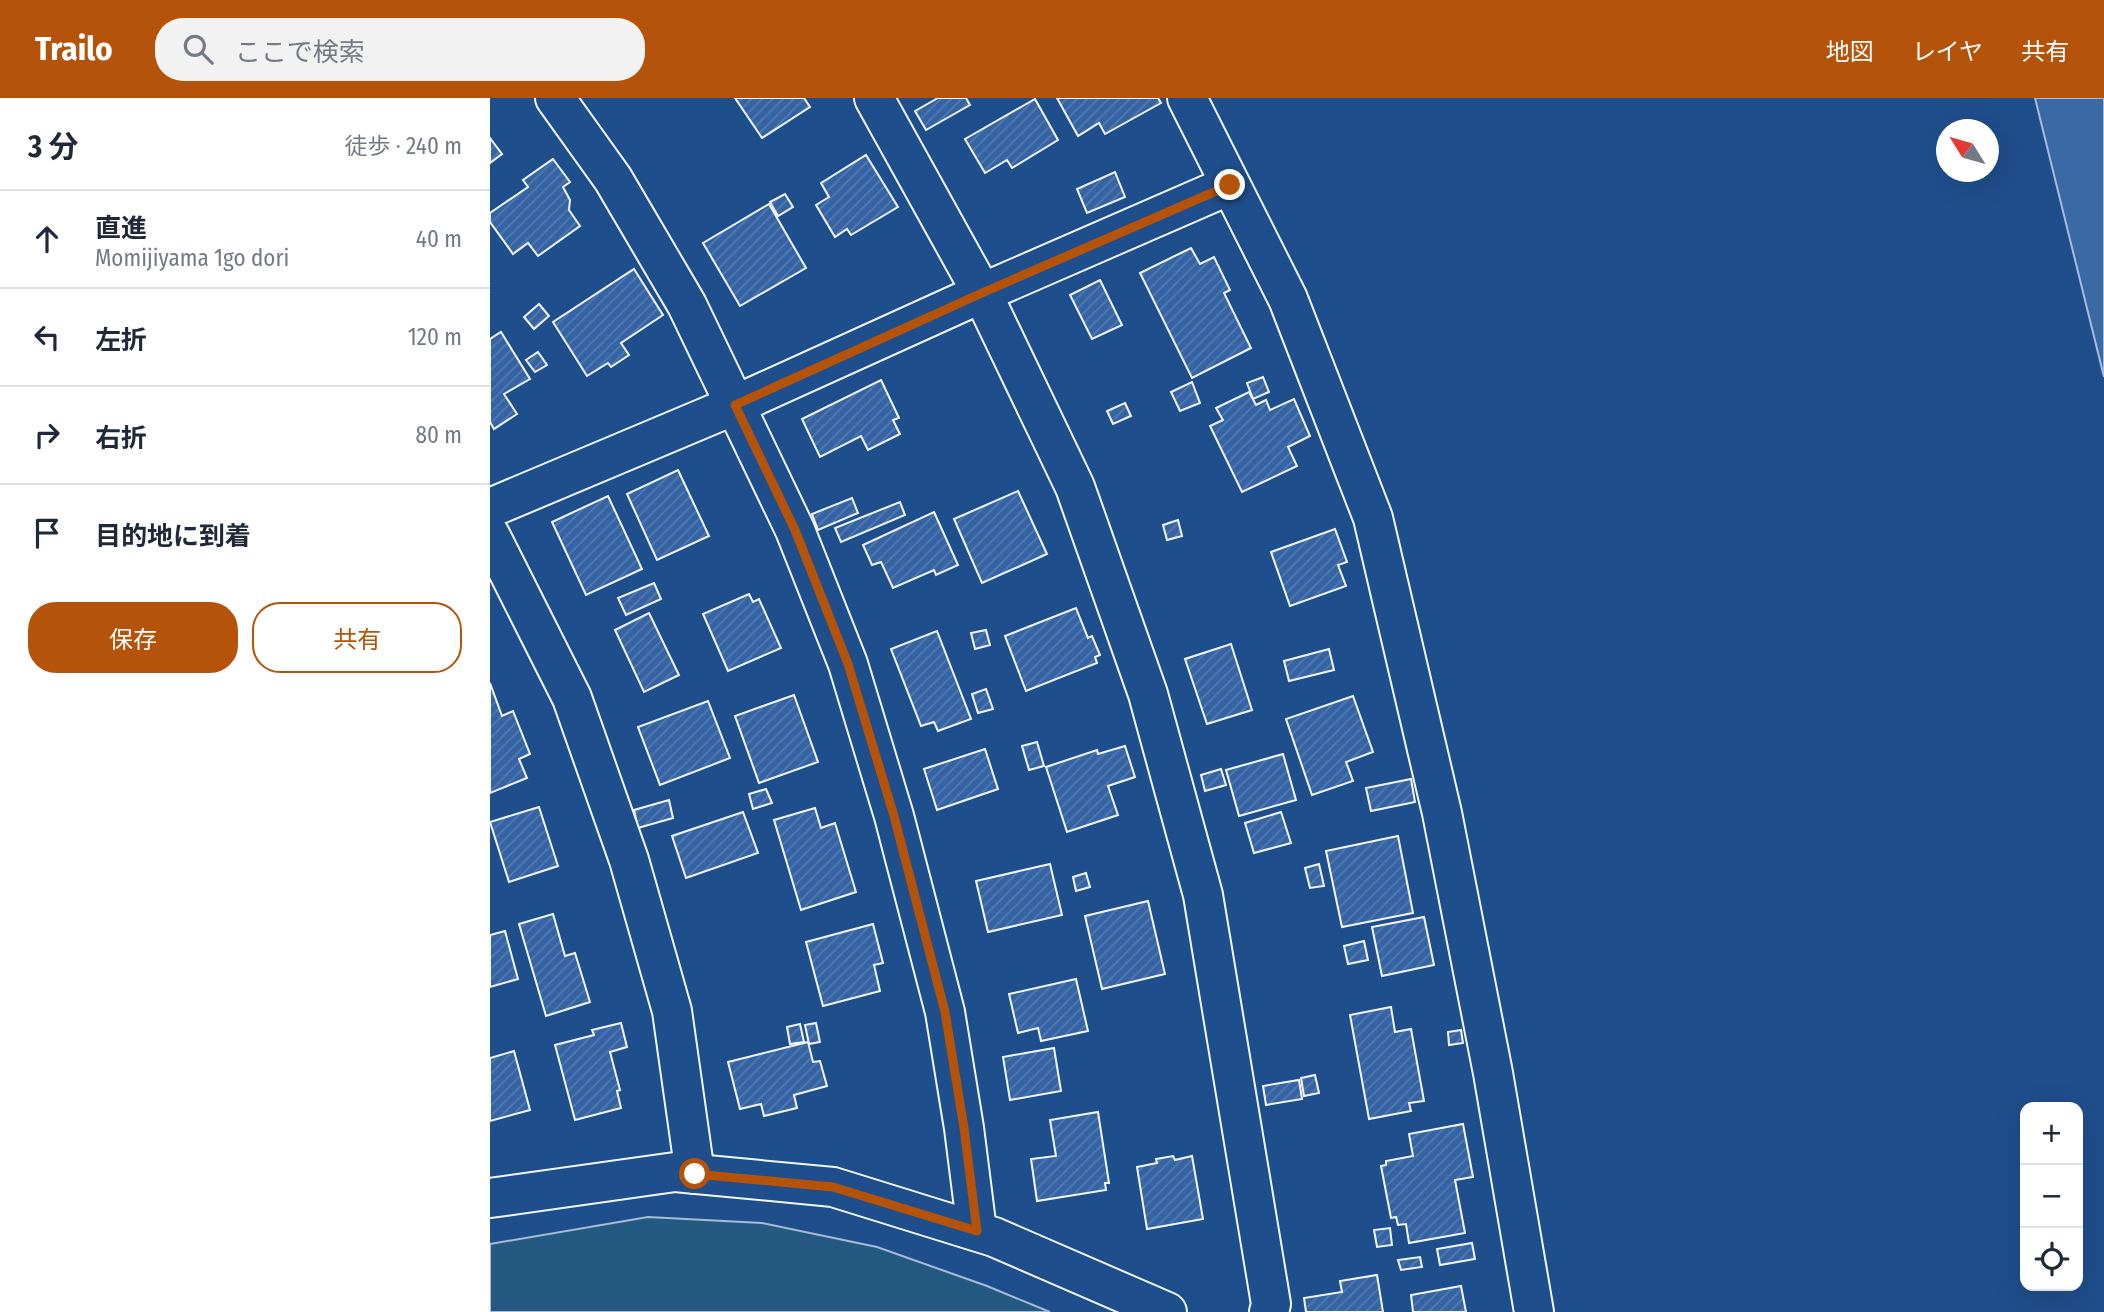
<!DOCTYPE html>
<html lang="ja">
<meta charset="utf-8">
<style>
:root{--surface:#fff;--page:#f2f2f3;--text:#1f2937;--muted:#747a83;--line:#e0e1e3;--accent:#b45309}
body{margin:0;font-family:"Fira Sans Condensed","Noto Sans JP",sans-serif;background:var(--page);color:var(--text)}
.controls{position:absolute;right:21px;bottom:21px;display:grid;overflow:hidden;border-radius:14px;box-shadow:0 7px 28px #0002}
.controls button{width:63px;height:63px;display:grid;place-items:center;padding:0;border:0;border-bottom:2px solid var(--line);background:var(--surface);color:var(--text);font:35px sans-serif}
.compass{position:absolute;left:1446px;top:21px;width:63px;height:63px;border-radius:50%;background:var(--surface);box-shadow:0 7px 28px #0002;rotate:307deg}
.stop{position:absolute;width:21px;height:21px;margin:-16px;border:5px solid #b45309;border-radius:50%;background:#fff}
.stop.end{background:#b45309;border-color:#fff;box-shadow:0 2px 7px #0008}
.list{margin:0;padding:0;list-style:none}
h2{display:flex;justify-content:space-between;align-items:center;height:91px;margin:0;padding:0 28px;font-size:30px}
h2 small{font-size:23px;font-weight:400;color:var(--muted)}
.list li{display:grid;grid-template-columns:46px 1fr auto;gap:21px;align-items:center;box-sizing:border-box;height:98px;padding:0 28px;border-top:2px solid var(--line)}
.list b{display:block;font-size:26px;white-space:nowrap}
.list p{margin:0;font-size:23px;white-space:nowrap;color:var(--muted)}
.list em{font-size:23px;font-style:normal;color:var(--muted)}
.actions{display:flex;gap:14px;padding:21px 28px}
.actions a{flex:1;padding:16px 0;border:2px solid var(--accent);border-radius:28px;text-align:center;font-size:24px;color:var(--accent)}
.actions .main{background:var(--accent);color:#fff}
.icon{flex:none;width:38px;height:38px;fill:none;stroke:currentColor;stroke-width:2;stroke-linecap:round;stroke-linejoin:round}
.map{position:relative;flex:none;width:1614px;height:1214px;overflow:hidden}
header{display:flex;align-items:center;gap:42px;box-sizing:border-box;height:98px;padding:0 35px;background:var(--accent);color:#fff}
header strong{font-size:33px}
nav{display:flex;gap:38px;margin-inline-start:auto;font-size:24px}
.search{width:490px;height:63px;background:var(--page);display:flex;align-items:center;gap:18px;box-sizing:border-box;padding:0 24px;border-radius:28px;color:var(--muted);font-size:26px}
main{display:flex}
aside{flex:1;background:var(--surface)}
.map>svg:first-child{display:block}
.park{fill:#245a82;stroke:#a8bbd7;stroke-width:2}
.water{fill:#3b69a3;stroke:#a8bbd7;stroke-width:2}
.building{fill:url(#building-hatch);stroke:#f2f6ff;stroke-width:2}
.lines{fill:none;stroke-linecap:round;stroke-linejoin:round}
.street-casing{stroke:#f2f6ff;stroke-width:42}
.secondary-casing{stroke:#f2f6ff;stroke-width:42}
.street{stroke:#1f4e8c;stroke-width:38}
.secondary{stroke:#1f4e8c;stroke-width:38}
.route{stroke:#b45309;stroke-width:9}
</style>
<header>
<strong>Trailo</strong>
<div class="search"><svg class="icon" aria-label="search" viewBox="0 0 24 24"><circle cx="10" cy="10" r="6"/><path d="M15 15l6 6"/></svg>ここで検索</div>
<nav><a>地図</a><a>レイヤ</a><a>共有</a></nav>
</header>
<main>
<aside>
<h2>3 分<small>徒歩 · 240 m</small></h2>
<ul class="list">
<li><svg class="icon" aria-label="ahead" viewBox="0 0 24 24"><path d="M12 20V5M6 11l6-6 6 6"/></svg><div><b>直進</b><p>Momijiyama 1go dori</p></div><em>40 m</em></li>
<li><svg class="icon" aria-label="left" viewBox="0 0 24 24"><path d="M17 20v-9H6M10 6l-5 5 5 5"/></svg><div><b>左折</b></div><em>120 m</em></li>
<li><svg class="icon" aria-label="right" viewBox="0 0 24 24"><path d="M7 20v-9h11M14 6l5 5-5 5"/></svg><div><b>右折</b></div><em>80 m</em></li>
<li><svg class="icon" aria-label="arrive" viewBox="0 0 24 24"><path d="M6 21V4h12l-3 4 3 4H6"/></svg><div><b>目的地に到着</b></div></li>
</ul>
<div class="actions"><a class="main">保存</a><a>共有</a></div>
</aside>
<div class="map">
<svg width="1614" height="1214" viewBox="0 0 1614 1214">
<defs>
<pattern id="building-hatch" width="6" height="6" patternUnits="userSpaceOnUse" patternTransform="scale(1.75)"><rect width="6" height="6" fill="#3563a3"/><path d="M-1 1l2-2M0 6l6-6M5 7l2-2" fill="none" stroke="#537ab1"/></pattern>
</defs>
<rect width="100%" height="100%" fill="#1f4e8c"/>
<polygon class="park" points="158,1119 272,1125 387,1149 497,1188 560,1214 0,1214 0,1146"/>
<polygon class="water" points="1545,0 1614,0 1614,279"/>
<g class="building">
<polygon points="245,0 314,0 320,9 272,40"/>
<polygon points="448,0 476,0 480,7 436,32 425,13"/>
<polygon points="567,0 668,0 671,5 615,36 609,25 588,38"/>
<polygon points="545,1 568,42 522,70 517,62 495,75 475,41"/>
<polygon points="0,40 12,56 0,65"/>
<polygon points="376,57 408,109 361,137 357,131 345,139 326,107 339,99 331,85"/>
<polygon points="63,61 80,84 73,89 80,102 79,112 90,128 48,158 38,145 23,156 0,124 0,115 38,89 33,82"/>
<polygon points="625,74 635,99 597,115 587,91"/>
<polygon points="295,96 303,109 288,118 280,104"/>
<polygon points="279,106 316,170 250,208 213,145"/>
<polygon points="701,150 710,166 724,159 740,192 734,195 761,250 702,280 650,175"/>
<polygon points="144,171 173,217 131,245 139,257 121,269 118,265 97,278 63,224"/>
<polygon points="610,182 632,227 602,241 580,197"/>
<polygon points="49,206 59,218 44,231 34,219"/>
<polygon points="11,234 40,281 14,296 27,316 4,331 0,324 0,241"/>
<polygon points="48,254 57,267 45,274 36,262"/>
<polygon points="773,279 779,294 763,301 757,285"/>
<polygon points="391,282 409,320 403,322 410,336 378,352 371,338 330,359 312,321"/>
<polygon points="702,284 710,305 690,313 681,294"/>
<polygon points="759,294 766,307 776,302 780,312 804,301 820,338 798,349 807,368 752,394 720,328 733,322 726,310"/>
<polygon points="635,305 641,318 623,326 617,313"/>
<polygon points="188,372 219,438 167,462 137,396"/>
<polygon points="528,393 557,456 492,485 464,421"/>
<polygon points="118,398 152,471 96,497 62,424"/>
<polygon points="362,400 368,415 328,432 322,416"/>
<polygon points="410,404 415,417 351,444 345,430"/>
<polygon points="444,414 468,467 446,477 444,472 403,490 391,464 382,467 373,447"/>
<polygon points="688,422 692,438 677,442 673,427"/>
<polygon points="845,431 857,464 848,467 856,488 800,508 781,454"/>
<polygon points="164,485 171,501 136,517 128,500"/>
<polygon points="259,496 263,504 269,501 291,550 238,573 213,516"/>
<polygon points="586,510 598,540 602,538 610,557 605,559 607,565 536,593 515,538"/>
<polygon points="159,515 189,577 154,594 125,532"/>
<polygon points="496,532 500,547 485,551 481,535"/>
<polygon points="447,533 481,621 448,633 444,624 431,628 401,551"/>
<polygon points="741,546 762,612 717,626 695,561"/>
<polygon points="839,551 844,572 799,583 794,563"/>
<polygon points="0,585 12,618 23,613 40,656 29,661 37,680 0,695"/>
<polygon points="496,591 503,611 488,615 482,596"/>
<polygon points="304,597 328,664 269,685 245,618"/>
<polygon points="863,598 883,654 856,664 863,683 822,697 796,621"/>
<polygon points="218,603 240,660 170,687 148,629"/>
<polygon points="547,644 554,668 539,672 532,648"/>
<polygon points="635,648 645,679 618,688 628,717 577,734 556,669 607,652 608,656"/>
<polygon points="495,651 508,691 447,712 434,671"/>
<polygon points="793,656 806,702 749,718 736,672"/>
<polygon points="731,671 736,687 715,693 711,677"/>
<polygon points="921,681 925,704 881,713 876,690"/>
<polygon points="276,691 282,705 263,711 259,696"/>
<polygon points="179,702 183,720 148,730 144,712"/>
<polygon points="49,709 68,768 19,784 0,724"/>
<polygon points="325,710 331,730 345,725 366,794 311,812 284,722"/>
<polygon points="253,714 268,755 196,780 182,738"/>
<polygon points="791,714 801,745 764,755 755,725"/>
<polygon points="908,738 923,815 852,829 836,753"/>
<polygon points="560,766 572,817 498,834 486,783"/>
<polygon points="829,766 834,788 820,790 815,770"/>
<polygon points="596,775 600,789 586,793 583,779"/>
<polygon points="658,803 675,876 612,891 595,818"/>
<polygon points="63,816 75,858 85,855 100,904 56,918 29,826"/>
<polygon points="934,819 944,867 892,878 882,829"/>
<polygon points="383,826 393,865 384,867 390,893 333,908 316,844"/>
<polygon points="15,833 28,881 0,889 0,837"/>
<polygon points="874,843 878,862 858,866 854,848"/>
<polygon points="586,881 598,933 551,943 548,930 528,935 519,896"/>
<polygon points="901,909 905,934 921,931 934,1003 919,1005 921,1013 879,1021 860,917"/>
<polygon points="131,925 137,949 120,954 130,992 127,993 131,1010 85,1022 65,947 104,937 102,932"/>
<polygon points="326,925 330,944 319,946 315,927"/>
<polygon points="310,926 314,944 300,946 297,929"/>
<polygon points="971,932 973,945 959,947 958,934"/>
<polygon points="318,944 323,964 330,963 337,988 304,997 307,1010 274,1018 271,1006 250,1011 238,964"/>
<polygon points="564,950 571,993 520,1002 513,959"/>
<polygon points="24,953 40,1012 0,1023 0,960"/>
<polygon points="825,977 829,995 814,998 811,980"/>
<polygon points="809,982 812,1001 776,1007 773,988"/>
<polygon points="608,1014 619,1085 615,1085 616,1092 547,1103 541,1061 566,1058 560,1022"/>
<polygon points="973,1026 983,1079 965,1082 975,1135 919,1145 916,1126 908,1127 906,1119 901,1120 891,1068 896,1067 896,1063 923,1058 919,1036"/>
<polygon points="683,1058 685,1062 702,1058 713,1121 657,1131 647,1069 667,1065 666,1061"/>
<polygon points="900,1130 902,1147 887,1149 884,1132"/>
<polygon points="982,1145 985,1161 950,1167 947,1151"/>
<polygon points="930,1159 932,1169 911,1172 908,1162"/>
<polygon points="887,1177 893,1214 816,1214 814,1200 852,1194 850,1183"/>
<polygon points="971,1188 976,1214 923,1214 921,1197"/>
</g>
<g class="lines">
<defs>
<g id="street">
<polyline points="65,0 123,81 197,207 305,432 358,566 404,718 455,914 474,1030 487,1133"/>
<polyline points="384,0 492,195 585,389 658,596 713,797 781,1206 779,1214"/>
<polyline points="697,0 798,201 883,420 952,715 1003,975 1044,1214"/>
<polyline points="0,410 245,307 492,195 740,87"/>
<polyline points="0,437 82,600 139,762 182,913 205,1076"/>
</g>
<polyline id="secondary" points="0,1100 185,1074 343,1089 504,1139 677,1214"/>
</defs>
<use href="#street" class="street-casing"/>
<use href="#secondary" class="secondary-casing"/>
<use href="#street" class="street"/>
<use href="#secondary" class="secondary"/>
</g>
<g class="lines">
<polyline class="route" points="205,1076 343,1089 487,1133 474,1030 455,914 404,718 358,566 305,432 245,307 492,195 740,87"/>
</g>
</svg>
<div class="controls">
<button>+</button>
<button>−</button>
<button><svg class="icon" aria-label="locate" viewBox="0 0 24 24"><circle cx="12" cy="12" r="6"/><path d="M12 2v4M12 18v4M2 12h4M18 12h4"/></svg></button>
</div>
<svg class="compass" viewBox="-18 -18 36 36"><path d="M0-13l5 13h-10z" fill="#e53935"/><path d="M0 13l5-13h-10z" fill="#747a83"/></svg>
<div class="stop" style="left:205px;top:1076px"></div>
<div class="stop end" style="left:740px;top:87px"></div>
</div>
</main>
